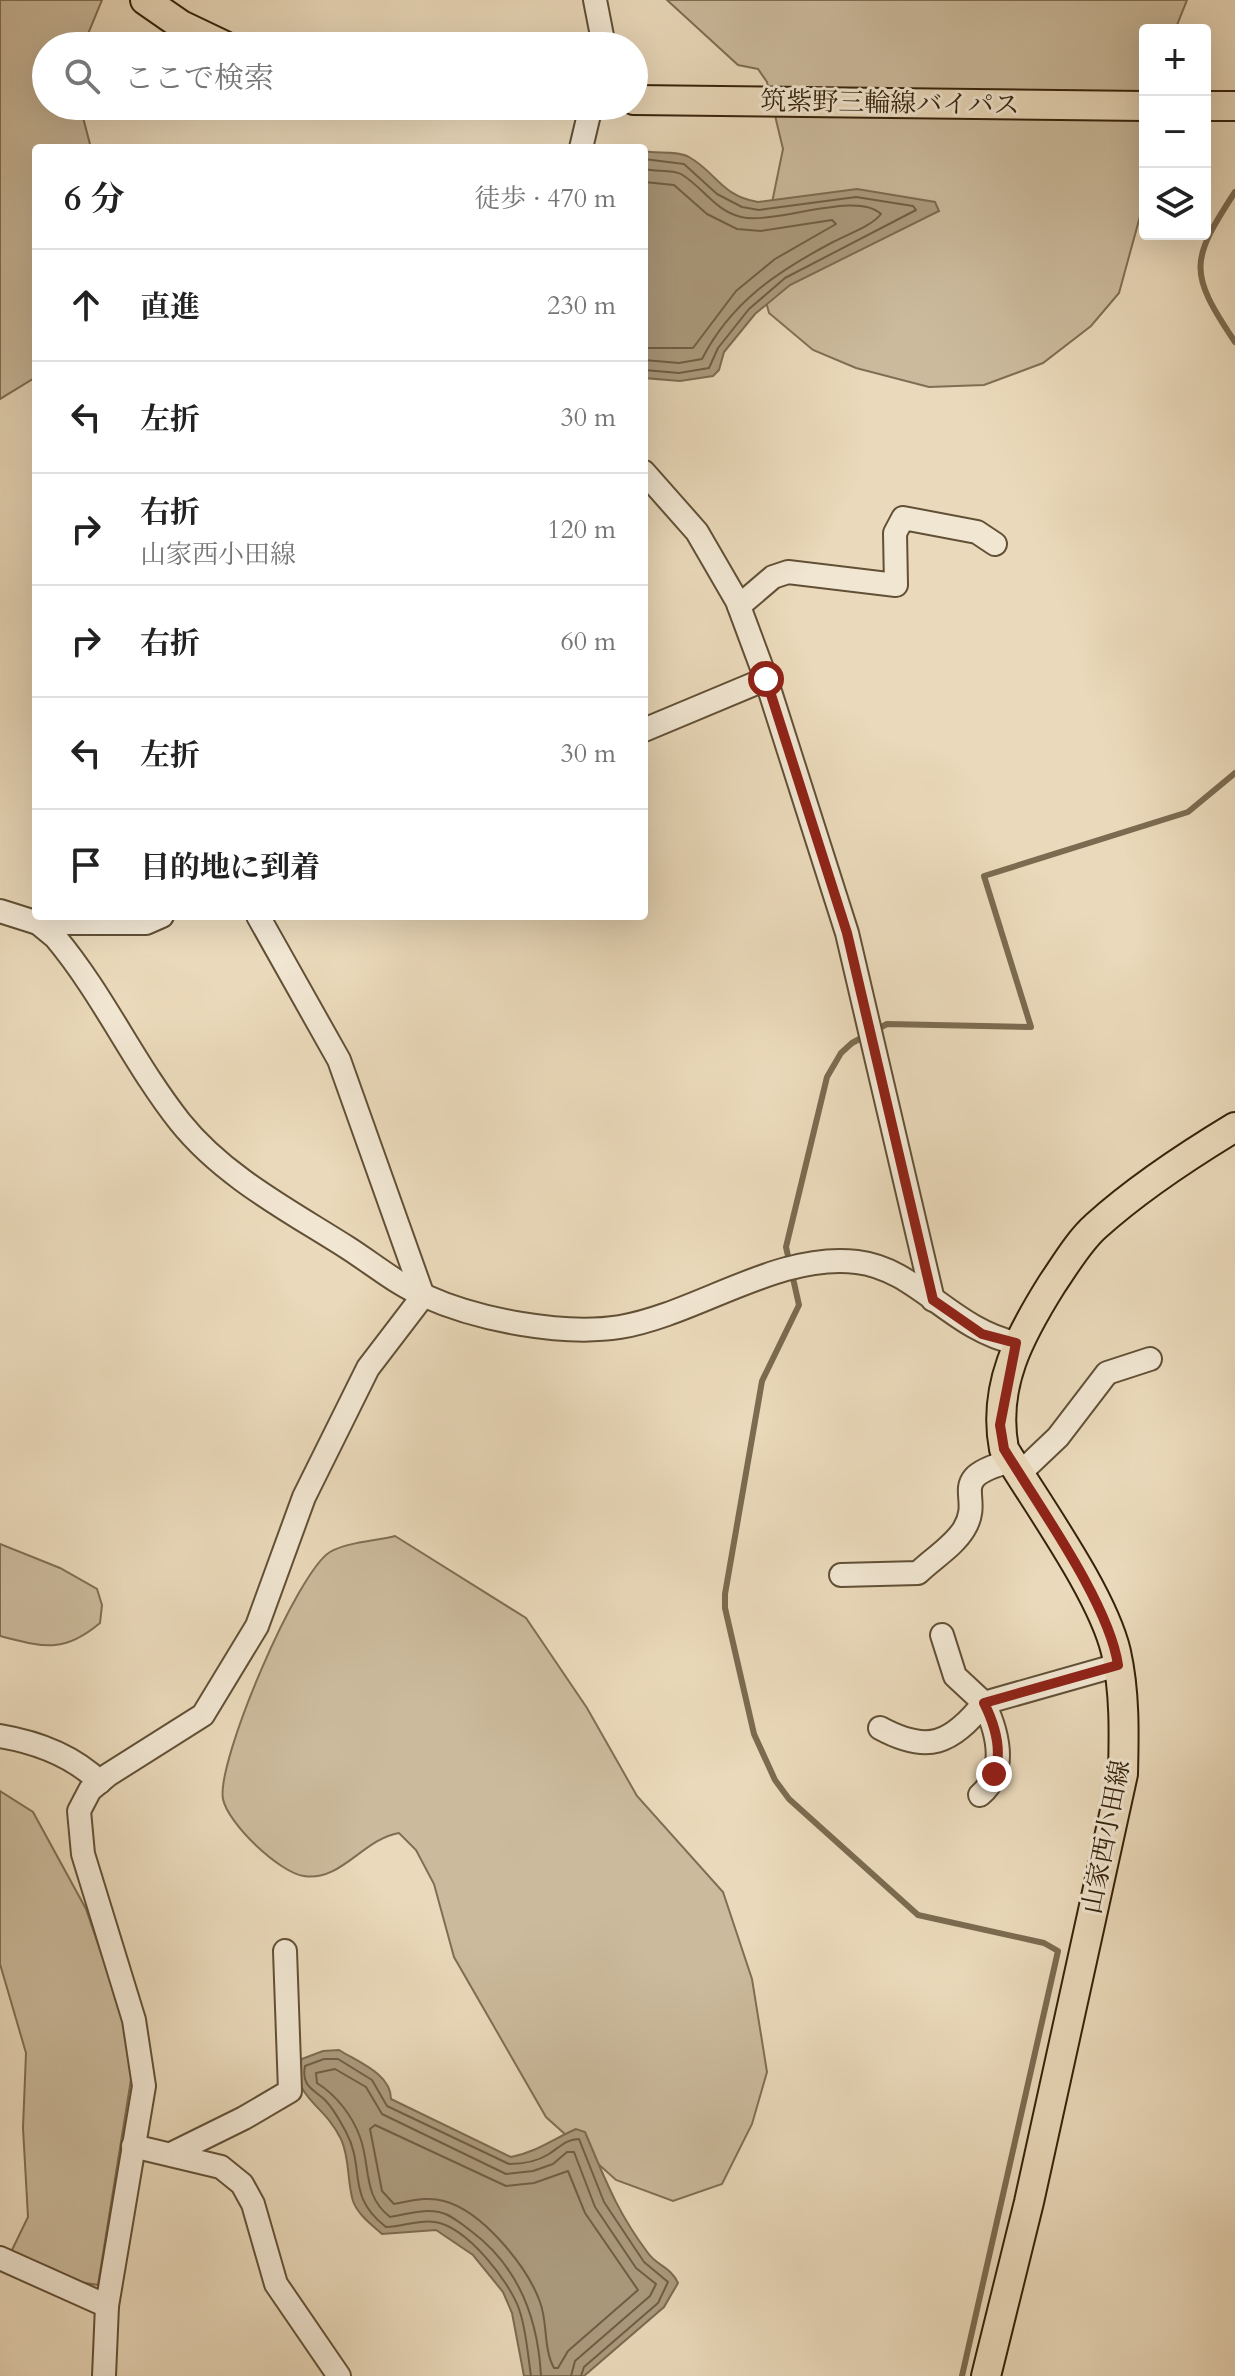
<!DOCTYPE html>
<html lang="ja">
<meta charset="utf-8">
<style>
:root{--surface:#fff;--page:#f2f2f2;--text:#222;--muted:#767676;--line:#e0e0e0}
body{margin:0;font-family:Cardo,"Noto Serif JP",serif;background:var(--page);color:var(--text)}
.controls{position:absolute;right:24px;top:24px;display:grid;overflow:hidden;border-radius:8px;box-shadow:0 8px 32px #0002}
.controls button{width:72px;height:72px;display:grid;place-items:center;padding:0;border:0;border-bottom:2px solid var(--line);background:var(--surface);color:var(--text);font:40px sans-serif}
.stop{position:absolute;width:24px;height:24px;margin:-18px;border:6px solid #8f2418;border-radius:50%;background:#fff}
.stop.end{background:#8f2418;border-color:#fff;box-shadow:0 2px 8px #0008}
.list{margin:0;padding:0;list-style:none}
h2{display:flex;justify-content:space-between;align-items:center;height:104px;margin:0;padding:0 32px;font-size:34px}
h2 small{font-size:26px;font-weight:400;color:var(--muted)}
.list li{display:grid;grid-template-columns:52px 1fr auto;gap:24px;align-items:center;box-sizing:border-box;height:112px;padding:0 32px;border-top:2px solid var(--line)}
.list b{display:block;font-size:30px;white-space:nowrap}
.list p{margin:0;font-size:26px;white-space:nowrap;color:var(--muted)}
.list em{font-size:26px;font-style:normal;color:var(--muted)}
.icon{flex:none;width:44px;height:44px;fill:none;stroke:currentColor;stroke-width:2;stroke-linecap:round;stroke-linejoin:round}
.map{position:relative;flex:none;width:1235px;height:2376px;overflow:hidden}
.search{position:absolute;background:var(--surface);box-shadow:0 8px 32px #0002;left:32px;top:32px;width:616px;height:88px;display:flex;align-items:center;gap:20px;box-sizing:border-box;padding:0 28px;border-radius:44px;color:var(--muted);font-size:30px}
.panel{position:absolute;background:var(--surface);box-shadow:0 8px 32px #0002;left:32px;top:144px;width:616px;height:776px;border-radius:8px}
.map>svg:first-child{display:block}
.green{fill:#cbba9c;stroke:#806e53;stroke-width:2}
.water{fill:#ac9b7e;stroke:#7c6b50;stroke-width:2}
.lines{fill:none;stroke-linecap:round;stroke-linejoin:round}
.shore{stroke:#705e44;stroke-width:2}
.stream{stroke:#7c6b50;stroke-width:6}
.minor-casing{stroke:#625036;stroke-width:26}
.major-casing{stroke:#35220a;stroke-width:32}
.minor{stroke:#f1e6d2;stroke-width:22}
.major{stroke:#ead9ba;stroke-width:28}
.route{stroke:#8f2418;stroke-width:10}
.labels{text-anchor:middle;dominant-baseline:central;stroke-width:6;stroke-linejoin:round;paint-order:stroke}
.street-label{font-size:26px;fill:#35220a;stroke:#f1e6d2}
</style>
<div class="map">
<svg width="1235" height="2376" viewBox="0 0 1235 2376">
<rect width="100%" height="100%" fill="#ead9ba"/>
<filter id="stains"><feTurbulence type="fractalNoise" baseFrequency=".0025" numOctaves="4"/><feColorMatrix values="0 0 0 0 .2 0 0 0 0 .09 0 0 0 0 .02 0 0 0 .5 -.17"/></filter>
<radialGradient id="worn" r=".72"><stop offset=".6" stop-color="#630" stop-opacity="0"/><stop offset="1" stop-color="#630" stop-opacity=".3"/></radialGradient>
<g class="green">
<polygon points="0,0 102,0 83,46 46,46 46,106 80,106 91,148 36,148 36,377 0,399"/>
<polygon points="667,0 1187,0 1175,30 1145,30 1145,198 1119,293 1091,326 1043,363 984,385 929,387 856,368 813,350 769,313 758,271 783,149 767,82 758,69 738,65"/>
<path d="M395,1536l131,82 61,90 50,88 86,96 29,87 15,93 -15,52 -30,60 -49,17 -57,-21 -70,-63 -92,-160 -20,-73 -18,-34 -17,-17c-36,6 -58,49 -95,43 -24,-3 -76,-52 -81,-77 -7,-37 74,-227 107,-247 17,-10 47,-11 65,-16z"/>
<path d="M0,1544l60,24 37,21 5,16 -2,18c-37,31 -56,24 -100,13z"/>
<polygon points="0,1791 33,1812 86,1909 123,2017 133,2067 98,2285 67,2280 56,2270 11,2252 28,2217 23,2128 26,2053 0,1964"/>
</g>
<g class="water">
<path d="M644,151c13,3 33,-1 45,6 27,15 32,39 69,45l99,-13 78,13 4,9 -149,74 -35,29 -31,38 -5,18 -6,6 -33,5 -36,-3z"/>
<path d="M339,2050c19,12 52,24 52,49l120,58c26,-5 42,-18 65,-28l9,3c20,47 32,80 63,121 9,13 23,14 30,30l-14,24 -80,69h-60l-12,-63 -9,-21 -30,-37 -37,-25 -54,4c-10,-9 -24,-19 -29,-33 -6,-19 -3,-43 -12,-62 -18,-36 -41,-35 -47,-77l29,-11z"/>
</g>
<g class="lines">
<g class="shore">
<polyline points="644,159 684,164 717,194 742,207 759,210 856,197 913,206 916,210 785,278 749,309 718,348 709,368 679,373 644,370"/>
<path d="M644,169c11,3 28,0 37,5 22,13 34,37 60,43 35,8 115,-27 140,-3 -9,12 -33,20 -48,28 -55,29 -102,60 -131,117l-23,4 -35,-3"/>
<polyline points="644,182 674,185 707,214 737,229 761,231 832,220 836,224 775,259 736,291 693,348 644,348"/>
<path d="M375,2125l131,61 28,-3 34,-12 17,42 53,77 -70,61 -10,17h-4c-11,-20 -6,-45 -14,-66 -13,-36 -58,-91 -96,-101 -17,-5 -33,0 -50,3l-12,-13 -12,-62z"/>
<path d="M531,2376c-3,-20 -5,-48 -12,-67 -10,-28 -52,-82 -84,-87 -16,-3 -32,5 -49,5 -41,-32 -20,-58 -40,-95 -6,-11 -12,-23 -21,-32 -12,-11 -24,-14 -20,-34l19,-7h14l34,21 15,26 122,58c13,0 29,-3 40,-10 11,-7 17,-15 30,-15l25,63 40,60 24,20 -10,21 -74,64 -3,9"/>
<path d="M541,2376c-3,-57 -23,-110 -70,-145 -9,-7 -21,-17 -32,-19 -16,-3 -33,2 -49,5 -28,-22 -19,-50 -30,-80 -8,-22 -24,-42 -43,-54l-1,-10 19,-4 31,18 16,27 124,60 27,-3 20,-7 14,-12h7l21,55 41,61 20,16 -6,12 -75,65 -4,15"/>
</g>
<g class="stream">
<path d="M1235,192c-45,69 -47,80 0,150"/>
<polyline points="962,2376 1058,1951 1044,1943 918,1915 789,1799 775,1780 754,1734 725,1608 725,1594 762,1381 799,1305 786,1247 827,1077 841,1053 852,1043 887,1024 1031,1027 984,876 1188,812 1235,773"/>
</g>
<defs>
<g id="minor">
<polyline points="595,0 604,46"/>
<polyline points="581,148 591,106"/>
<polyline points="644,472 697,532 737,601 766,679 847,933 933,1300"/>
<polyline points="739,606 773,577 788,572 896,585 895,533 903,518 977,532 995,544"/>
<polyline points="644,730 766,679"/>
<path d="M0,911l38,12 17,14c48,57 79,127 125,185 44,55 110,89 168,126 25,16 50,37 77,48 53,24 138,40 195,31 77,-13 158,-75 237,-65 60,7 94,67 159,81"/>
<polyline points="38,923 146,923 162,916"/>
<polyline points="1019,1474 1058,1437 1107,1373 1150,1359"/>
<path d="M841,1575l77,-2c14,-14 36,-27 46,-44 21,-34 -21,-50 47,-68"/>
<polyline points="942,1635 955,1676 984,1703 1118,1665"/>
<path d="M880,1728c48,26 71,16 104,-25 14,30 24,68 -4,92"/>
<path d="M0,1736c36,6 73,20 100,46"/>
<polyline points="133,2146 221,2167 242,2184 253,2204 276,2284 339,2376"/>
<polyline points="171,2154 244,2118 290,2091 285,1951"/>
<polyline points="0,2258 107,2306"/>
<polyline points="104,2376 107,2306 144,2086 134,2020 83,1854 79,1811 90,1790 108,1775 203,1715 257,1626 304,1497 368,1368 423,1296 339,1060 258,916"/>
</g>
<g id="major">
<polyline points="145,0 181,25 225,46"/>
<polyline points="634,100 1145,106"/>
<polyline points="1205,106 1235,106"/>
<path d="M986,2376l43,-174 94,-428c1,-40 2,-82 -7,-122 -14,-59 -79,-148 -112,-203 -12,-63 16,-114 48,-165 13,-19 27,-43 44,-58 42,-38 91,-70 139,-99"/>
</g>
</defs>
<use href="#minor" class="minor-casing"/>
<use href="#major" class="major-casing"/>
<use href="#minor" class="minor"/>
<use href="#major" class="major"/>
</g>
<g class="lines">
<path class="route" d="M766,679l81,254 86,367 49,34 34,9 -16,82 4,24c34,56 105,154 114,216l-134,38c11,22 19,48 10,71"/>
</g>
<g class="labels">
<g class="street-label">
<text transform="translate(890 103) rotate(1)">筑紫野三輪線バイパス</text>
<text transform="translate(1106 1837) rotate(-79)">山家西小田線</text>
</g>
</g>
<rect width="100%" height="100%" filter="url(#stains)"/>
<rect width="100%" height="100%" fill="url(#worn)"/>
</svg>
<div class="controls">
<button>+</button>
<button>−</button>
<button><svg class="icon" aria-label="layers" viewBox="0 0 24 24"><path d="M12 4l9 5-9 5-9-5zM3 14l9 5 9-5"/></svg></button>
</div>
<div class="stop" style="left:766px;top:679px"></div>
<div class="stop end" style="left:994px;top:1774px"></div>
<div class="search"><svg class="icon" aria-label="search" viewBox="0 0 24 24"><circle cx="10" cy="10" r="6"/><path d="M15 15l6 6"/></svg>ここで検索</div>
<section class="panel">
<h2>6 分<small>徒歩 · 470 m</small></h2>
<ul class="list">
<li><svg class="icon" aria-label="ahead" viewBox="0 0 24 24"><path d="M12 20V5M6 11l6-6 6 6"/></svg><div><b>直進</b></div><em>230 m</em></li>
<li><svg class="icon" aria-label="left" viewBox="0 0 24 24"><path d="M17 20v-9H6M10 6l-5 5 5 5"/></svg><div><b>左折</b></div><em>30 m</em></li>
<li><svg class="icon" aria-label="right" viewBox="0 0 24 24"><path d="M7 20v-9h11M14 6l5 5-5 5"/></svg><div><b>右折</b><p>山家西小田線</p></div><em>120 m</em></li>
<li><svg class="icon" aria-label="right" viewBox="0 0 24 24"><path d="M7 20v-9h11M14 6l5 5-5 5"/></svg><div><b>右折</b></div><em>60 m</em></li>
<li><svg class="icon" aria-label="left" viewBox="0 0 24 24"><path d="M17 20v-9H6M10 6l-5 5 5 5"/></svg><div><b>左折</b></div><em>30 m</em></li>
<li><svg class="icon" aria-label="arrive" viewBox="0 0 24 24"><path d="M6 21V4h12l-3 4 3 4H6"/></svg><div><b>目的地に到着</b></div></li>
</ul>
</section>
</div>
